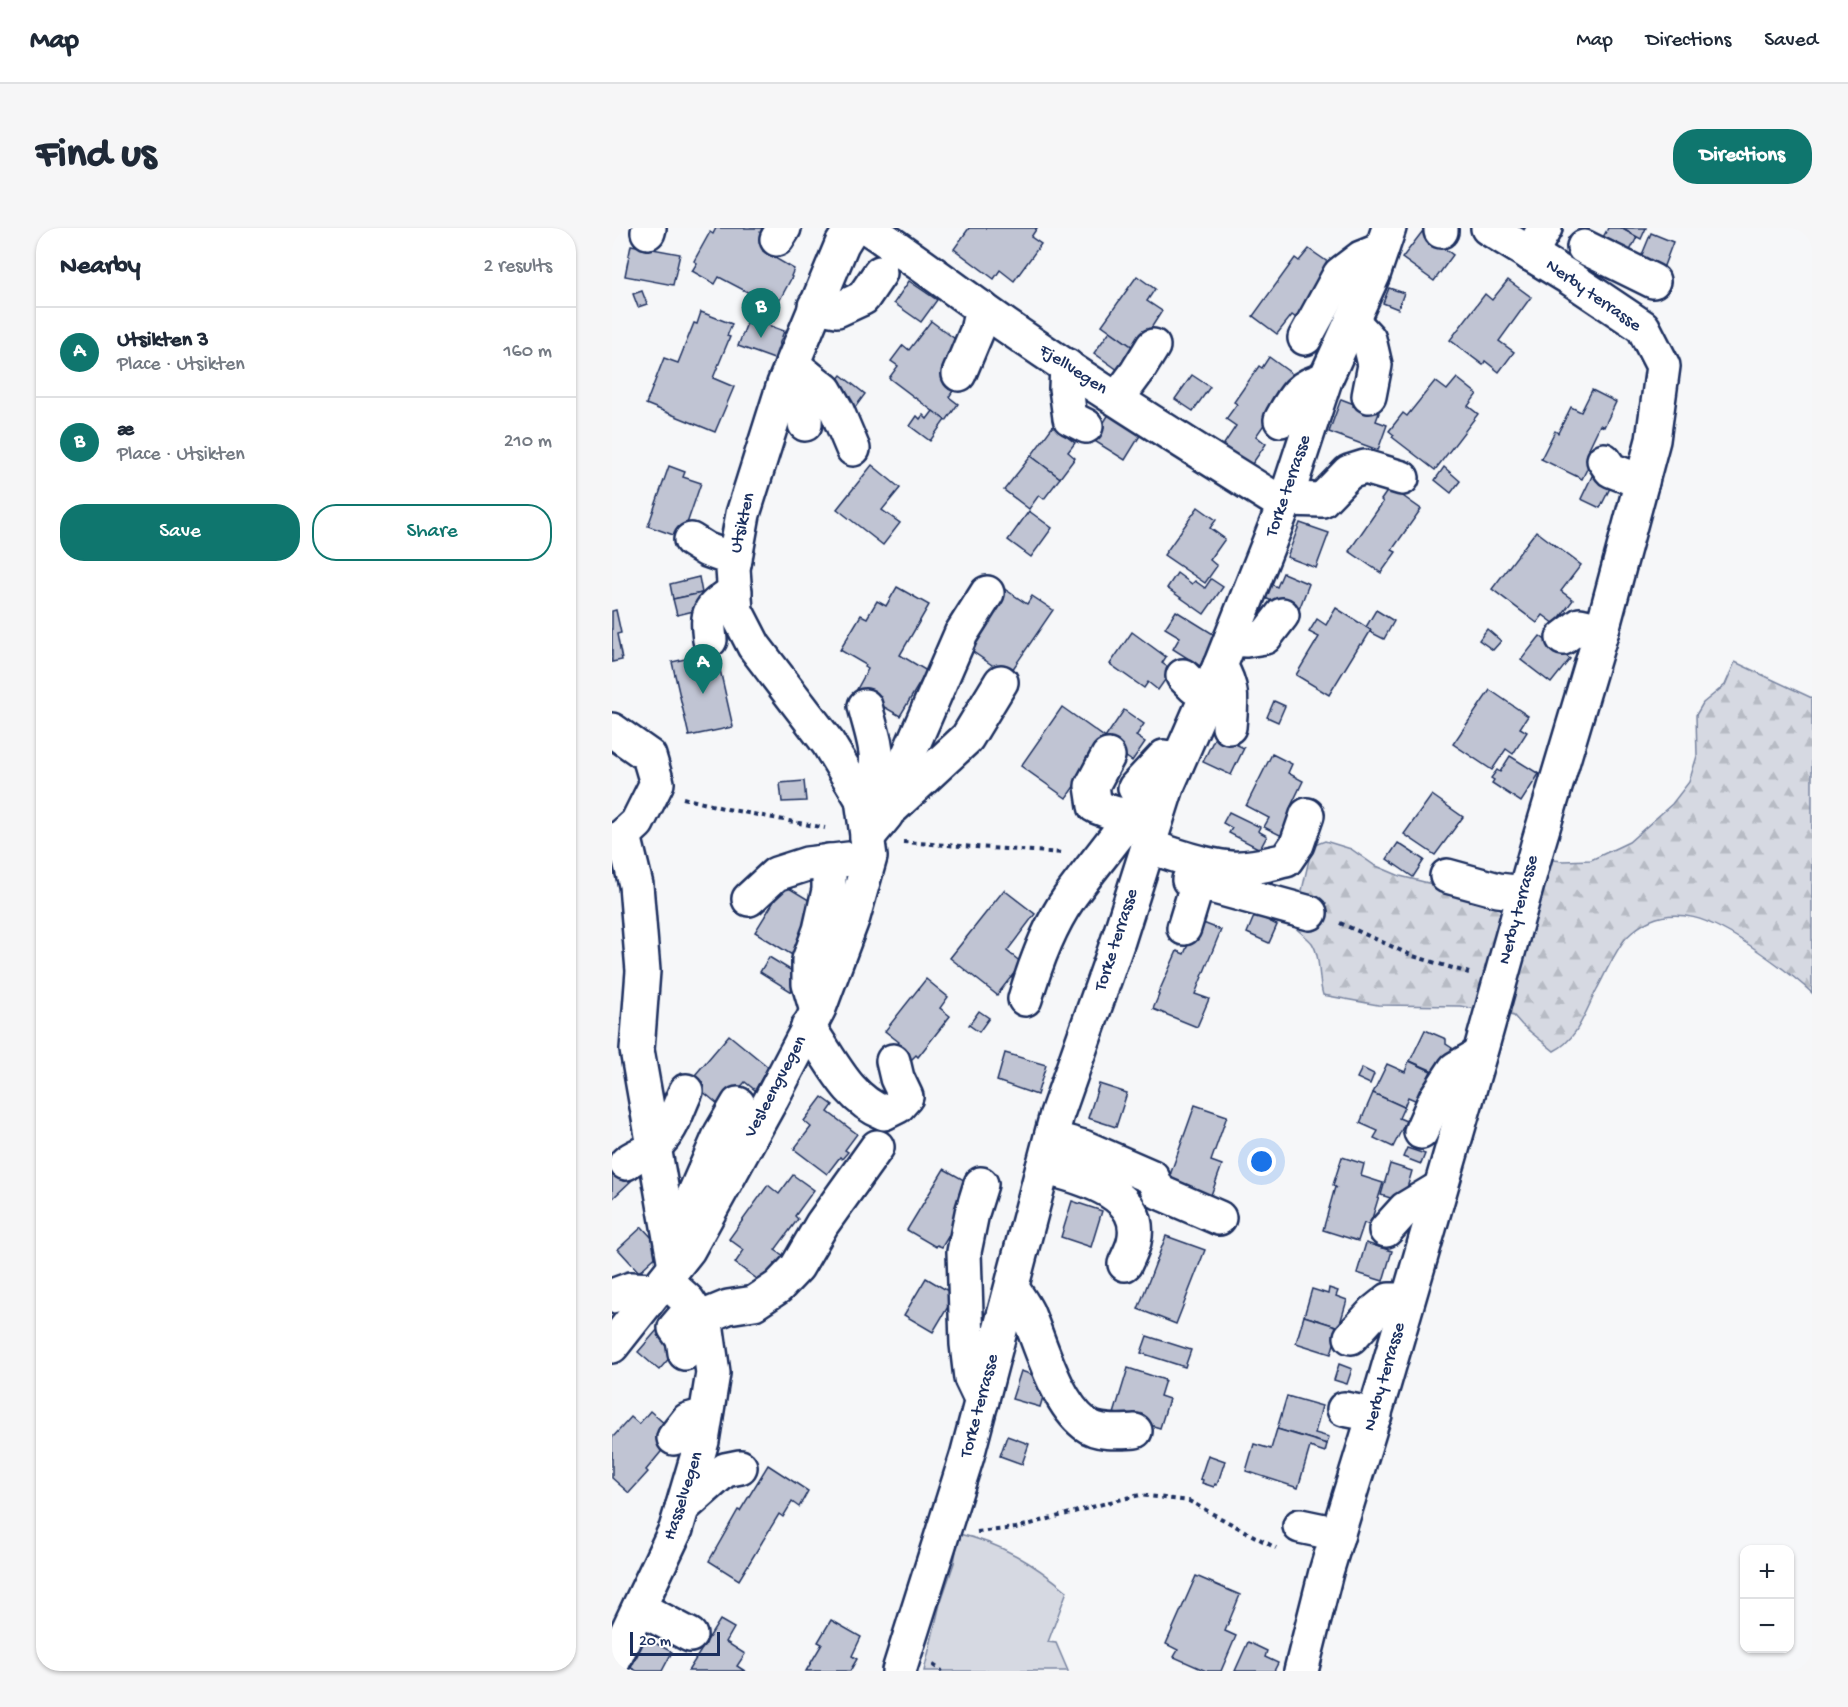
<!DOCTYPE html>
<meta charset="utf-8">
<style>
:root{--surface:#fff;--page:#f6f6f7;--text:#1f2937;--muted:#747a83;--line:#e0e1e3;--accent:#0f766e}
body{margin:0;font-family:"Gochi Hand",sans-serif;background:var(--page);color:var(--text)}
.controls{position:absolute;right:18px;bottom:18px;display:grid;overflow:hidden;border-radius:12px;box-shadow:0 2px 4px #0004}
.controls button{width:54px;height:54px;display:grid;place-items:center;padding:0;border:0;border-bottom:2px solid var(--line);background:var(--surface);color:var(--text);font:30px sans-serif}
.scale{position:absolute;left:18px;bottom:15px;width:90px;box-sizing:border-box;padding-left:6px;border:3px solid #1b2f5e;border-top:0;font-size:16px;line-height:21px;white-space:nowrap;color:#1b2f5e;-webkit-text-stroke:4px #fff;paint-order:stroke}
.you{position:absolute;left:650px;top:934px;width:21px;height:21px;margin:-15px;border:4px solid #fff;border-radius:50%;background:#1a73e8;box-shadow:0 0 0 9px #1a73e833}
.badge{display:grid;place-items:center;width:39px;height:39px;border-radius:50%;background:var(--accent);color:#fff;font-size:20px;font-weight:700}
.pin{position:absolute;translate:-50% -50px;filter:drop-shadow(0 2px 3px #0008)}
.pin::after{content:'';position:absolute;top:32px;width:21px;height:18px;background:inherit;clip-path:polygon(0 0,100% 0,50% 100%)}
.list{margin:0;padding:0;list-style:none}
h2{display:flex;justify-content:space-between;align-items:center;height:78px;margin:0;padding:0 24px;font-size:26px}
h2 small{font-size:20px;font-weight:400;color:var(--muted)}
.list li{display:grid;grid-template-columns:39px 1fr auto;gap:18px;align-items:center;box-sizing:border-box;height:90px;padding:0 24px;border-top:2px solid var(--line)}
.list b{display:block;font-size:22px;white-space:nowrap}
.list p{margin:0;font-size:20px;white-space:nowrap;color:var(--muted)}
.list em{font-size:20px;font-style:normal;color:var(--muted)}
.actions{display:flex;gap:12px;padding:18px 24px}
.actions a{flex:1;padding:14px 0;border:2px solid var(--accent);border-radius:24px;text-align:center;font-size:21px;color:var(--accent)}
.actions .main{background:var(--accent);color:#fff}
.map{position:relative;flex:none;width:1200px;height:1443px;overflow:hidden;border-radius:24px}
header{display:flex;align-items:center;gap:36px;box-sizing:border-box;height:84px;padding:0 30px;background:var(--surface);border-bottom:2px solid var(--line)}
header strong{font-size:28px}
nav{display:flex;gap:33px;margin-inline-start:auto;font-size:21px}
.intro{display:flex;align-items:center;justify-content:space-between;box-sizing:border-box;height:144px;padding:0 36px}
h1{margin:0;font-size:42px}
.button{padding:15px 27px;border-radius:24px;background:var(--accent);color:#fff;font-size:21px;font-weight:700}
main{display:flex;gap:36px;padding:0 36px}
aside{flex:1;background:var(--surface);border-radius:24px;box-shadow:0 2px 4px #0004}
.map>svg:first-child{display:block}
.grass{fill:#d6d9e2;stroke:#7884a0;stroke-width:1.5}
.forest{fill:url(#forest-firs);stroke:#7884a0;stroke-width:1.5}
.building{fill:#c0c4d3;stroke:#1b2f5e;stroke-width:1.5}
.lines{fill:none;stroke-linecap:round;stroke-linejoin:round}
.minor-casing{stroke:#1b2f5e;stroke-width:38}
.path{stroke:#1b2f5e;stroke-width:4;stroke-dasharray:4.5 4.5;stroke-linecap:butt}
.minor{stroke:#fff;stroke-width:33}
.labels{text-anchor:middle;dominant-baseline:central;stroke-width:5;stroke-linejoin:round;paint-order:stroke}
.street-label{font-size:18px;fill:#1b2f5e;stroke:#fff}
</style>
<header>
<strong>Map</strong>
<nav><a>Map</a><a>Directions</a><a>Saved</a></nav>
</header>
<div class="intro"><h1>Find us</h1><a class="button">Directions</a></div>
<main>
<aside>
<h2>Nearby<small>2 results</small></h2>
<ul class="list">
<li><span class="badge">A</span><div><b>Utsikten 3</b><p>Place · Utsikten</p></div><em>160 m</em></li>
<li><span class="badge">B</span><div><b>æ</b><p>Place · Utsikten</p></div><em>210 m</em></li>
</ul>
<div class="actions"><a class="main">Save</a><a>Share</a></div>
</aside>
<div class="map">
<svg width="1200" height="1443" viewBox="0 0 1200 1443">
<defs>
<pattern id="forest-firs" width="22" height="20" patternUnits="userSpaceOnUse" patternTransform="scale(1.5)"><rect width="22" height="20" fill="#d6d9e2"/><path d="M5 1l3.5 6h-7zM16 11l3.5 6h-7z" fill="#b7bbc4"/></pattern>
</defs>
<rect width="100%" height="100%" fill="#f6f7f9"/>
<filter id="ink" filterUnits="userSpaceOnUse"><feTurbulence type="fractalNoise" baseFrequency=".0167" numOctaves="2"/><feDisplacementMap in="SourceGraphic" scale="12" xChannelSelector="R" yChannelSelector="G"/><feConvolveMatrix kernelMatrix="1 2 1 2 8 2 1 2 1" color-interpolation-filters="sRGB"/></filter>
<g filter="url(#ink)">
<path class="grass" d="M347,1306c42,9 75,30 108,57l-19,51 8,1 12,28h-144l16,-67 14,-41z"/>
<path class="forest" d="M1123,434l77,36v295c-17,-16 -35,-29 -54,-42 -40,-28 -89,-57 -131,-14 -10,10 -23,39 -30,52 -12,23 -19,50 -43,62l-32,-26 -8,-9 -54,-10 -82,-1 -55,-10c-5,-16 -2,-38 -11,-52 -5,-6 -13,-11 -18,-17l18,-80 13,-5 26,8 23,16 26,11 122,30 13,-48 28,3 28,-1 38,-18 43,-38 17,-22 8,-26 -1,-41 7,-12 22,-18z"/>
<g class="building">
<polygon points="104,0 152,0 149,6 158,11 151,23 182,41 179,48 180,49 164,79 107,49 103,56 80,43 85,35 82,33 98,4 101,6"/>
<polygon points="357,0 425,0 419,9 429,16 402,53 388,42 382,51 342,21"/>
<polygon points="996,0 1009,0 1025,9 1007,44 988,15"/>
<polygon points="1009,0 1034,0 1029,11"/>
<polygon points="810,4 841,27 822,53 790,30"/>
<polygon points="1039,5 1061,14 1050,43 1027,34"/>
<polygon points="19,17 68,26 61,57 13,48"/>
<polygon points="697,21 720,37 688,93 680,87 665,106 641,88 683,30 687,33"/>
<polygon points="525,48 543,61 535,73 550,83 525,122 490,97"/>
<polygon points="896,52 919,69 887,113 902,124 887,144 873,133 871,137 838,112 873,66 880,72"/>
<polygon points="297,53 325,72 309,94 282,75"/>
<polygon points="777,60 792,65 786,81 771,75"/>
<polygon points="30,63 35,76 26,79 21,66"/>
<polygon points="89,84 120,96 115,108 118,109 101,150 122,159 103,204 34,176 52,130 66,135 82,95 85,96"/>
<polygon points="137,90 172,103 162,131 126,118"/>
<polygon points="319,93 347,114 336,129 343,135 344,158 337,169 346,176 334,193 277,150 286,138 279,133 291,117 297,122"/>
<polygon points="498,103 522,120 506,142 482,125"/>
<polygon points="657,129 683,148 678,159 644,208 654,216 638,239 610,219 624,198 614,191 625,176 622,174 647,138 650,140"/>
<polygon points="229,147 253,166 242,181 217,162"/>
<polygon points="580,147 598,159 581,183 563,171"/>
<polygon points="845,150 865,166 856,178 866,186 823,242 780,209 782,207 777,203 791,185 795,188 823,153 835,162"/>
<polygon points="980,162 1004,174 992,199 988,197 977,220 984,223 970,251 929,231 943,203 946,205 959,179 969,184"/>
<polygon points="729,171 742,176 741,178 767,185 764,193 775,197 766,222 717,204"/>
<polygon points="321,183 333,192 318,213 298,198 305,188 308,191 311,187 315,191"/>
<polygon points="497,186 529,206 513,232 481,212"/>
<polygon points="441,198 463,215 456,224 463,230 448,250 419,228"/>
<polygon points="419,228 448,250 432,271 427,267 417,281 392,262"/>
<polygon points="260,237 288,260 270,282 288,295 271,317 225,281"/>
<polygon points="57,238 73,244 71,249 89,255 70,310 36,298"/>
<polygon points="832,239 848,253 839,265 823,252"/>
<polygon points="980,248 999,258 988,280 969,271"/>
<polygon points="778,259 809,281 780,322 784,324 769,345 737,323 771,274 769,272"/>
<polygon points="586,279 604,292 598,300 613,311 598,332 605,338 593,355 552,327"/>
<polygon points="417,283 440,300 419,329 396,312"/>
<polygon points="688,295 717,305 704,340 675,329"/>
<polygon points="924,303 969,337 949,363 961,372 943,396 931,387 925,395 880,361"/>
<polygon points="565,345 580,356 583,353 593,360 599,351 611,359 592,386 555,360"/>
<polygon points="671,345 697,356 686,384 653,370 659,356 665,359"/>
<polygon points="87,349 90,365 61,371 58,356"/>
<polygon points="285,359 317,377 288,427 315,443 288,488 244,463 256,441 253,439 254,437 228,422 249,387 255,390 265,373 274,378"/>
<polygon points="391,360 415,376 420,368 441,382 396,448 351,417"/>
<polygon points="90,365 94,380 65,387 61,371"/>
<polygon points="724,380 759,402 750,417 748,416 717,467 684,447 707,409 697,404 705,391 714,397"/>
<polygon points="4,382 9,405 5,406 10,432 0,434 0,383"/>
<polygon points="764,382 782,393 772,411 758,404 759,402 754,399"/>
<polygon points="564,383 606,409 588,438 561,421 568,409 553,400"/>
<polygon points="875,401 889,413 881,422 867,412"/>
<polygon points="520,404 554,429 550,435 560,442 546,462 536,454 532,460 498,436"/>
<polygon points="928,408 958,431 939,455 909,432"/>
<polygon points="104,424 121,499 77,508 60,434"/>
<polygon points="878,462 916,488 908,500 915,504 901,526 894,521 880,542 841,516"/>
<polygon points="662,473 673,478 666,494 655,489"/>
<polygon points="450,479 495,511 454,570 409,538"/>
<polygon points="512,482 532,496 524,508 533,514 520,533 493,514 495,511 493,510"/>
<polygon points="604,507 632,520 619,547 591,534"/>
<polygon points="660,526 680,536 676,545 691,553 678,580 682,583 670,608 652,599 657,590 634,578"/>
<polygon points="898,528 927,546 909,574 880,555 882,552 879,550 885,542 888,544"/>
<polygon points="192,553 194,573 170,574 168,555"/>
<polygon points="820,567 851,589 823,627 792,606"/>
<polygon points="617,584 648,599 646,603 655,608 648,621 617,605 620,600 611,595"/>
<polygon points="786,615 812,632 801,649 775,631"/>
<polygon points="172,657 205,677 191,709 180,727 143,704"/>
<polygon points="392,662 423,686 395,723 410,735 385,767 338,730"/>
<polygon points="643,686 665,697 657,715 635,705"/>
<polygon points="586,693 609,702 583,766 597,771 585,799 541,781 547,767 546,766 565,723 572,726"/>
<polygon points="157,729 190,749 180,764 148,744"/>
<polygon points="314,751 336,769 328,780 338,788 306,829 304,827 299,832 282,820 287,814 273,803"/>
<polygon points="367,783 377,790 367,804 357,797"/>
<polygon points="813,802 834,811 834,816 840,820 828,846 798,833"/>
<polygon points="117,807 156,839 143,862 133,854 126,862 123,859 107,877 78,853"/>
<polygon points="393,825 434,837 425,867 385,853"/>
<polygon points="797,833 819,843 805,873 796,869 792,879 761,865 775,836 793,844"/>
<polygon points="750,840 762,846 758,856 745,850"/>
<polygon points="487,856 515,865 504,899 476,890"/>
<polygon points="761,865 792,879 787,890 794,893 781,919 762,910 766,903 748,895"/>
<polygon points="210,869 221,877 216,884 245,906 233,922 236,924 230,931 228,929 215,946 182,921 199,899 192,893"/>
<polygon points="583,877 615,888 599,933 610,937 595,978 549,961 554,946 558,947"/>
<polygon points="795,920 813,926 809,936 791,929"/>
<polygon points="730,929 752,936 749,948 771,955 758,997 752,995 746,1013 711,1002 723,959 725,960 721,957"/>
<polygon points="0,933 19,953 0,971"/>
<polygon points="778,936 800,943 791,974 769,967"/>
<polygon points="332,941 361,957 348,989 330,1019 325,1017 324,1019 295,1002"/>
<polygon points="181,947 202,962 183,988 186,991 163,1022 172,1028 152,1056 123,1035 132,1022 117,1011 156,957 167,966"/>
<polygon points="460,973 490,983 479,1019 449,1009"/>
<polygon points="30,999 51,1022 27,1044 6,1021"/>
<polygon points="554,1008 593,1022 564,1096 526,1081"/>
<polygon points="754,1015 780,1023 771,1053 745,1045"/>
<polygon points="314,1050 343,1067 321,1104 292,1087"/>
<polygon points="717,1060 726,1063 724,1068 735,1072 727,1099 692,1088 700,1061 716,1066"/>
<polygon points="692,1088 727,1099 719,1126 684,1115"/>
<polygon points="46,1101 67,1119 47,1142 26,1124"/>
<polygon points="535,1108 579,1122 573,1139 529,1125"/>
<polygon points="727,1136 740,1141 735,1156 722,1152"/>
<polygon points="516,1140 553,1152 548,1168 557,1171 548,1200 502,1186"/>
<polygon points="409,1143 436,1152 428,1179 400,1171"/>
<polygon points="675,1168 710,1178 703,1205 717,1209 715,1216 665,1201"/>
<polygon points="38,1183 62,1204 53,1219 34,1242 36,1244 17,1265 0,1250 0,1210 19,1189 27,1196"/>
<polygon points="665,1201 715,1216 713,1224 698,1219 686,1260 634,1243 642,1216 659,1221"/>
<polygon points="395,1208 417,1216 410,1236 388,1228"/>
<polygon points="596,1227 613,1233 605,1257 603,1256 602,1259 590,1255 591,1252 588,1251"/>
<polygon points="156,1237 196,1263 187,1279 180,1274 171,1289 167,1286 127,1352 97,1333 126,1282 128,1283"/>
<polygon points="584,1348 628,1367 613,1403 624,1408 609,1443 594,1443 562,1429 566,1422 554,1416"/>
<polygon points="108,1392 122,1400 114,1414 133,1426 125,1438 133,1443 76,1443"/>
<polygon points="219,1392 249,1409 240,1428 245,1431 238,1443 194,1443 210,1416 206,1414"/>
<polygon points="34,1410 60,1424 50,1443 25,1443 19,1440"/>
<polygon points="636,1414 655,1423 653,1429 666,1435 662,1443 623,1443"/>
</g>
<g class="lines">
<defs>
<g id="minor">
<path d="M256,0c47,31 91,65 137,97 91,63 185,121 279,180"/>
<polyline points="829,3 829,0"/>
<polyline points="36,4 37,0"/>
<polyline points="165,11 172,0"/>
<polyline points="972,19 1041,53"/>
<polyline points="918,26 933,0"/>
<polyline points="203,78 225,82 251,70 268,45"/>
<polyline points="740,93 757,111 763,137 757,168"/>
<polyline points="693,110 728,46 749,30 769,22"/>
<polyline points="455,138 454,160 458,190 474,198"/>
<polyline points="184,139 195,148 193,196"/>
<polyline points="347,146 365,103 370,80"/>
<polyline points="195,148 213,162 225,183 241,221"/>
<polyline points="505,171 525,144 541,118"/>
<path d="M669,192c12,-22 18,-35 44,-40"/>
<polyline points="992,232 999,242 1030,254"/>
<polyline points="674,271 710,272 737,244 753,239 790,250"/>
<polyline points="79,312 95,322 123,332"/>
<polyline points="951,410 968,397 990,402"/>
<polyline points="619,411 634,412 653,409 670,387"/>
<path d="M98,412c-4,-32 0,-31 25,-49"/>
<path d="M608,438c14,23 11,36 9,61"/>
<polyline points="571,448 582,459 596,465"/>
<polyline points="0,502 37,528 45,555 25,595 0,618"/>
<path d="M496,528l-16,30 3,20c23,9 31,14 50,-4"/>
<polyline points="523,560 552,529 565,535"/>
<path d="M250,571c25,-34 12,-56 3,-93"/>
<polyline points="281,579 355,510 389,454"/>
<polyline points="12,607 24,657 31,743 25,822 63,1038"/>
<polyline points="255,610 274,587 293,535 349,406 375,365"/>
<path d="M536,618c26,9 54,19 82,22 18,2 38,-4 56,-8l11,-16 10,-29"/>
<polyline points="835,648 886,662 912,665"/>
<polyline points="577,652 698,685"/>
<polyline points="137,671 164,646 195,636 237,631"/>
<polyline points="572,700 586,654"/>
<path d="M413,771c10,-34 23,-71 44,-101 18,-25 38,-49 56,-73l3,-12"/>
<polyline points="205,783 197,756 197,732 208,702 217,662 217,633"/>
<path d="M196,799c23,31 38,71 76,86l14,-7 8,-9 -9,-19 -4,-17"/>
<polyline points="809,904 824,870 843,841 867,827"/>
<polyline points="439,910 471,919 540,949 547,964 607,990"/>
<path d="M14,935c9,-8 22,-10 29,-17 17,-15 22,-36 31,-55"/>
<path d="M431,939c36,10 103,25 91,75 -2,8 -6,15 -9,22"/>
<polyline points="369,956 360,985 352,1024 355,1116 359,1150 370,1173"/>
<polyline points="71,992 109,905 126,876"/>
<polyline points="774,1002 793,981 828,960"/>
<path d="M400,1060c5,8 11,16 15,24 14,33 29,90 58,112 13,10 34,8 50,7"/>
<polyline points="0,1068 19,1061 45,1062"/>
<polyline points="87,1091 116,1079 142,1075 166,1059 185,1039 210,996 265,919"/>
<polyline points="739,1109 762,1084 777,1072 795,1072"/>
<polyline points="0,1118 76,1022 160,870 207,780 241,689 258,629 250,571 216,515 142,418 124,383 121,341 131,286 172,156 230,16 240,0"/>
<polyline points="73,1125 71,1111 63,1100 80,1080"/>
<polyline points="732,1181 763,1187"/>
<polyline points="62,1210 76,1192 94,1187"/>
<polyline points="70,1280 113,1242 128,1239"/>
<polyline points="688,1298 726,1306"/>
<polyline points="27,1380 78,1407"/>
<polyline points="0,1436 64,1301 90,1213 101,1145 95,1102 76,1073 53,1052"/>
<polyline points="287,1443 355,1228 445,886 506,713 555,559 610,433 672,277 713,152 761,47 777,0"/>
<polyline points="689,1443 714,1344 772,1155 870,818 927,613 990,402 1041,212 1051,138 1031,99 958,50 876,0"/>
</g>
</defs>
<use href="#minor" class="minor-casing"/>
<g class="path">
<polyline points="71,570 115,581 213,600"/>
<polyline points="291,614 451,625"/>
<polyline points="728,695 801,728 857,745"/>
<polyline points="365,1304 404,1300 498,1274 528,1267 577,1273 664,1320"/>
<polyline points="321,1437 330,1443"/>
</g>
<use href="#minor" class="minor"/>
</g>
</g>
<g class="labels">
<g class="street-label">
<text transform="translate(981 68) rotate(35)">Nerby terrasse</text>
<text transform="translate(461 142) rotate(33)">Fjellvegen</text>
<text transform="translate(677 258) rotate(-71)">Torke terrasse</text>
<text transform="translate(131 295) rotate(-77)">Utsikten</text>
<text transform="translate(907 682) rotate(-75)">Nerby terrasse</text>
<text transform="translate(505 712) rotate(-72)">Torke terrasse</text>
<text transform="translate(164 859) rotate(-62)">Vesleengvegen</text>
<text transform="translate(773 1149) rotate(-74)">Nerby terrasse</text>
<text transform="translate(368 1178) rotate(-75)">Torke terrasse</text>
<text transform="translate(72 1268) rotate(-72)">Hasselvegen</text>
</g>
</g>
</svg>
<div class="controls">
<button>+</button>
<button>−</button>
</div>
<div class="scale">20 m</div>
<div class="you"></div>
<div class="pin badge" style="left:91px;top:466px">A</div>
<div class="pin badge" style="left:149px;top:110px">B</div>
</div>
</main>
